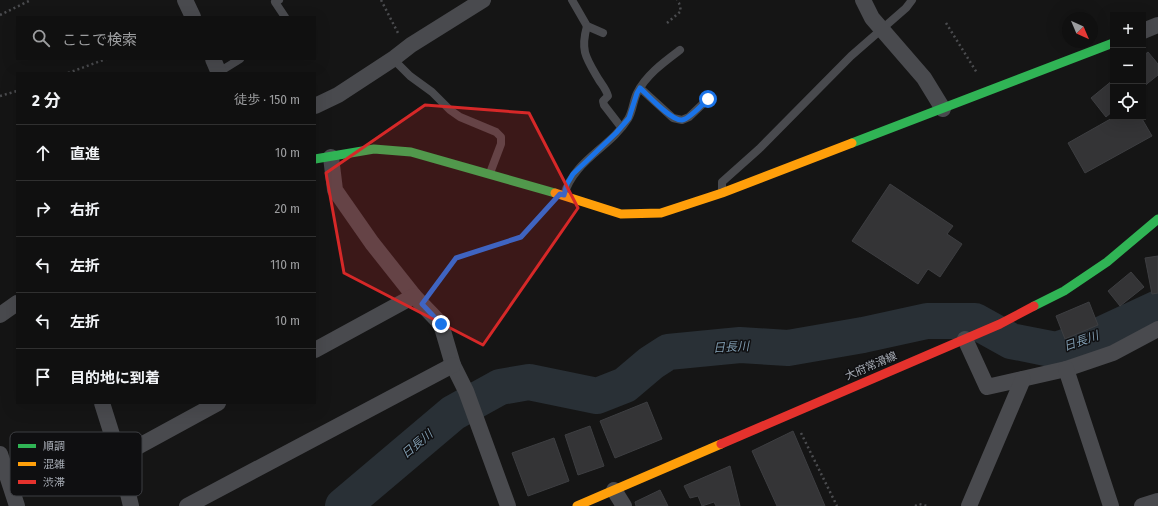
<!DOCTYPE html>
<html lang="ja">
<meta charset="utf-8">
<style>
:root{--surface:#101010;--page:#1e1e1e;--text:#f1f3f6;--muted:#9c9d9f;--line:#303030}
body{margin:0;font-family:"Fira Sans Condensed","Noto Sans JP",sans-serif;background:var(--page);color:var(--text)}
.controls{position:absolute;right:12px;top:12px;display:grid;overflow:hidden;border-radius:0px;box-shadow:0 4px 16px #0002}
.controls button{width:36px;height:36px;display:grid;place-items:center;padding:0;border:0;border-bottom:1px solid var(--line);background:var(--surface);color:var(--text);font:20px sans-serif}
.compass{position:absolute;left:1062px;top:12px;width:36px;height:36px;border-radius:50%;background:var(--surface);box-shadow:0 4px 16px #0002;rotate:136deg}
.stop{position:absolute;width:12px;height:12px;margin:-9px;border:3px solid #1a73e8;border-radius:50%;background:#fff}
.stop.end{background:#1a73e8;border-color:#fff;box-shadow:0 1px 4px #0008}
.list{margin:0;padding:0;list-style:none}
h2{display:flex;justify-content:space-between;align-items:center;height:52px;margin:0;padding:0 16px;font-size:17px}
h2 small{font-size:13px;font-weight:400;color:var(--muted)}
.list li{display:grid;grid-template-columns:26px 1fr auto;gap:12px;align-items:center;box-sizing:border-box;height:56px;padding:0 16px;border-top:1px solid var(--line)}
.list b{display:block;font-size:15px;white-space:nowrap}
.list em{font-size:13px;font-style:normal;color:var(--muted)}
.icon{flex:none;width:22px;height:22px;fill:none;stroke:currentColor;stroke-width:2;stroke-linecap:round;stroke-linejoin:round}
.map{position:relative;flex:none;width:1158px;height:506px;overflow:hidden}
.search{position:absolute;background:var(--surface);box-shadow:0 4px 16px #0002;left:16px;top:16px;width:300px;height:44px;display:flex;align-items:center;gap:10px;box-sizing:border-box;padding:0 14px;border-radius:0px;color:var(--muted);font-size:15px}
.panel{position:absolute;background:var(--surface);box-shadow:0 4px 16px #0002;left:16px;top:72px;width:300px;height:332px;border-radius:0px}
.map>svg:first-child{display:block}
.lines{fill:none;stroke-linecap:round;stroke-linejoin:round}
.river{stroke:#293036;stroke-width:36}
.building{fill:#343436;stroke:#3d3e41}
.path{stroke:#4b4c4f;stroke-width:2.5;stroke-dasharray:2 3;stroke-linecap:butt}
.lane{stroke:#494a4e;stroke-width:8}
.street{stroke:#494a4e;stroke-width:16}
.fast{stroke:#30b455;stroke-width:9}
.slow{stroke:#ff9f0a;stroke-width:9}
.jam{stroke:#e5322d;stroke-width:9}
.route{stroke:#1a73e8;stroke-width:5}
.marked{fill:#d62828;fill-opacity:0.2;stroke:#d62828;stroke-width:3;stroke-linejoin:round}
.labels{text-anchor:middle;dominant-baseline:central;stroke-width:3;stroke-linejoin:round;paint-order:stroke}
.street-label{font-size:11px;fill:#a7acb5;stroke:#0f0f11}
.water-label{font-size:12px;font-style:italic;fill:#7f9baf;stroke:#0f0f11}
.key{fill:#0f0f11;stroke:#3d3e42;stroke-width:1}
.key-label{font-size:11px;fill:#a7acb5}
</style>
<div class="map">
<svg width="1158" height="506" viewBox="0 0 1158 506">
<rect width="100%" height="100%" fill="#151515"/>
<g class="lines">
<polyline class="river" points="343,506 453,413 500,387 529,382 597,396 625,385 651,363 668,352 740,345 788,348 863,335 927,321 975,321 1011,341 1056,350 1102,334 1158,308"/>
</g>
<g class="building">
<polygon points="1148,52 1158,64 1158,75 1143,87 1143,56"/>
<polygon points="1113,80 1113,111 1106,117 1091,98"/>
<polygon points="1114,117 1141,117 1152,136 1085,173 1068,143"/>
<polygon points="890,184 953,226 947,234 962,244 940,277 928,269 918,284 852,241"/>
<polygon points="1158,256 1158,293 1152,294 1145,258"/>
<polygon points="1131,272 1144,287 1120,306 1108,291"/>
<polygon points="1089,302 1098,325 1065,339 1056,316"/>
<polygon points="647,402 662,439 615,458 600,421"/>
<polygon points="590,426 604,466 578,475 565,435"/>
<polygon points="793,431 825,506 777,506 752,451"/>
<polygon points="554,438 569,481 528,496 512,453"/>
<polygon points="730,466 740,506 716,506 714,502 702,506 698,496 690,498 684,486"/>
<polygon points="660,490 668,506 636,506 635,502"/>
</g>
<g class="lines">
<g class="path">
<polyline points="381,0 398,33"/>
<polyline points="0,15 31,0"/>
<polyline points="667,23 681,11 679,3 677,0"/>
<polyline points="946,23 977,73"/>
<polyline points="68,73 106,59"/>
<polyline points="0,96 17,91"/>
<polyline points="433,290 456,258 521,237 545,211"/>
<polyline points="801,433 837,506"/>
<polyline points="915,506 919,504 927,506"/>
</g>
<g class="lane">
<polyline points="279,0 275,2 285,17"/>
<polyline points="572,0 587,26 603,33"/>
<path d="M587,26c-7,25 -1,32 12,54 4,6 7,9 9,16l-5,5 1,4 17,22"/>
<polyline points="393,59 410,76 432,92 450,110 460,117 496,132 501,137 501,144 490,173"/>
<polyline points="219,72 240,59"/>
<polyline points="640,88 673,118 682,120 689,117 708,99"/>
<polyline points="722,191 722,182 759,149 851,56 906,8 912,0"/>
<path d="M564,195c10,-35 46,-47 64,-76 5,-8 5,-18 9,-26 9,-18 27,-31 43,-43"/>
</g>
<g class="street">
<polyline points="185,0 193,17"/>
<polyline points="863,0 872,18 924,78 943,109"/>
<polyline points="1143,31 1158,25"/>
<polyline points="213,59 219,73"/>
<polyline points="315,106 338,95 393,59 411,45 483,0"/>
<polyline points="331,157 335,190 372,243 414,296 441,324 453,365 466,391 508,506"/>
<polyline points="0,315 17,303"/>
<polyline points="965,339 987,387 1066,369 1113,353 1158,329"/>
<polyline points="315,350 414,296"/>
<polyline points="1066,369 1111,506"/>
<polyline points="102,403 119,457"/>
<polyline points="0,454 17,506"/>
<polyline points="614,490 624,506"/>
<polyline points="131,506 119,457 218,403"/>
<polyline points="187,506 453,365"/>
<polyline points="969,506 1023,379"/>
<polyline points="1142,506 1158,501"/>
</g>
<g class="fast">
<polyline points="852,143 1113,43"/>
<polyline points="315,159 374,149 411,152 555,193"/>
<polyline points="1034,306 1064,291 1107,262 1158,219"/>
</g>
<g class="slow">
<polyline points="555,193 621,214 661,213 722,193 852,143"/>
<polyline points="577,506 721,444"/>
</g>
<polyline class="jam" points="721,444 1000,324 1034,306"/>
</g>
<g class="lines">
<path class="route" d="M441,324l-19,-20 34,-46 65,-21 39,-43 4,1 3,-11 6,-10 43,-41 13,-15 8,-25 3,-5c8,7 31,33 42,32 7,-1 21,-16 26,-21"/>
</g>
<path class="marked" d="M425,105l104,8 49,95 -95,137 -139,-72 -18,-100z"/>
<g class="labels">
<g class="street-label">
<text transform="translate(871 366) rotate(-23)">大府常滑線</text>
</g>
<g class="water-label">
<text transform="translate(1081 341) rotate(-19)">日長川</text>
<text transform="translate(731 347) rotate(-3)">日長川</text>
<text transform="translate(417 444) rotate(-40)">日長川</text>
</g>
</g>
<rect x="10" y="432" width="132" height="64" rx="6" class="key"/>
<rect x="18" y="444" width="18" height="4" fill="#30b455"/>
<rect x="18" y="462" width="18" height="4" fill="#ff9f0a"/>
<rect x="18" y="480" width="18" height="4" fill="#e5322d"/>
<g class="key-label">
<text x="43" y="450">順調</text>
<text x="43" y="468">混雑</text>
<text x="43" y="486">渋滞</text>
</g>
</svg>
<div class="controls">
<button>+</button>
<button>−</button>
<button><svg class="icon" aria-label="locate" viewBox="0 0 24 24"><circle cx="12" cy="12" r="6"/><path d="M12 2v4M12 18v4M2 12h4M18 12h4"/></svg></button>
</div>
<svg class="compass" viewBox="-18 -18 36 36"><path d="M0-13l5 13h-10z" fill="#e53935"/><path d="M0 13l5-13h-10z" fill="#9c9d9f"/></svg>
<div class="stop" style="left:708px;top:99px"></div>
<div class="stop end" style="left:441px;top:324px"></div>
<div class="search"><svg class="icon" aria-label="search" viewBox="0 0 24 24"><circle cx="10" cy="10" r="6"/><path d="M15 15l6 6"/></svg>ここで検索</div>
<section class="panel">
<h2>2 分<small>徒歩 · 150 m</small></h2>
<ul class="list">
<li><svg class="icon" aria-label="ahead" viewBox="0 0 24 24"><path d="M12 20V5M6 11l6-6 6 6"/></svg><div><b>直進</b></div><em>10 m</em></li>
<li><svg class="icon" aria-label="right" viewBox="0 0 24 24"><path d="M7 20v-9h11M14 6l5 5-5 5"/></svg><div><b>右折</b></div><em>20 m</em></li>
<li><svg class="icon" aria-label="left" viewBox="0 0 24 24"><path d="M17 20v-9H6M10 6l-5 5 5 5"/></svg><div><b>左折</b></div><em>110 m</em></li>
<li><svg class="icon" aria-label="left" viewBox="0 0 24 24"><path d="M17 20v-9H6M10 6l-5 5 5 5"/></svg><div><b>左折</b></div><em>10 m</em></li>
<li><svg class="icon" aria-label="arrive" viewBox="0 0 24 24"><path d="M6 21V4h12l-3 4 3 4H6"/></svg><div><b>目的地に到着</b></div></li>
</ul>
</section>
</div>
